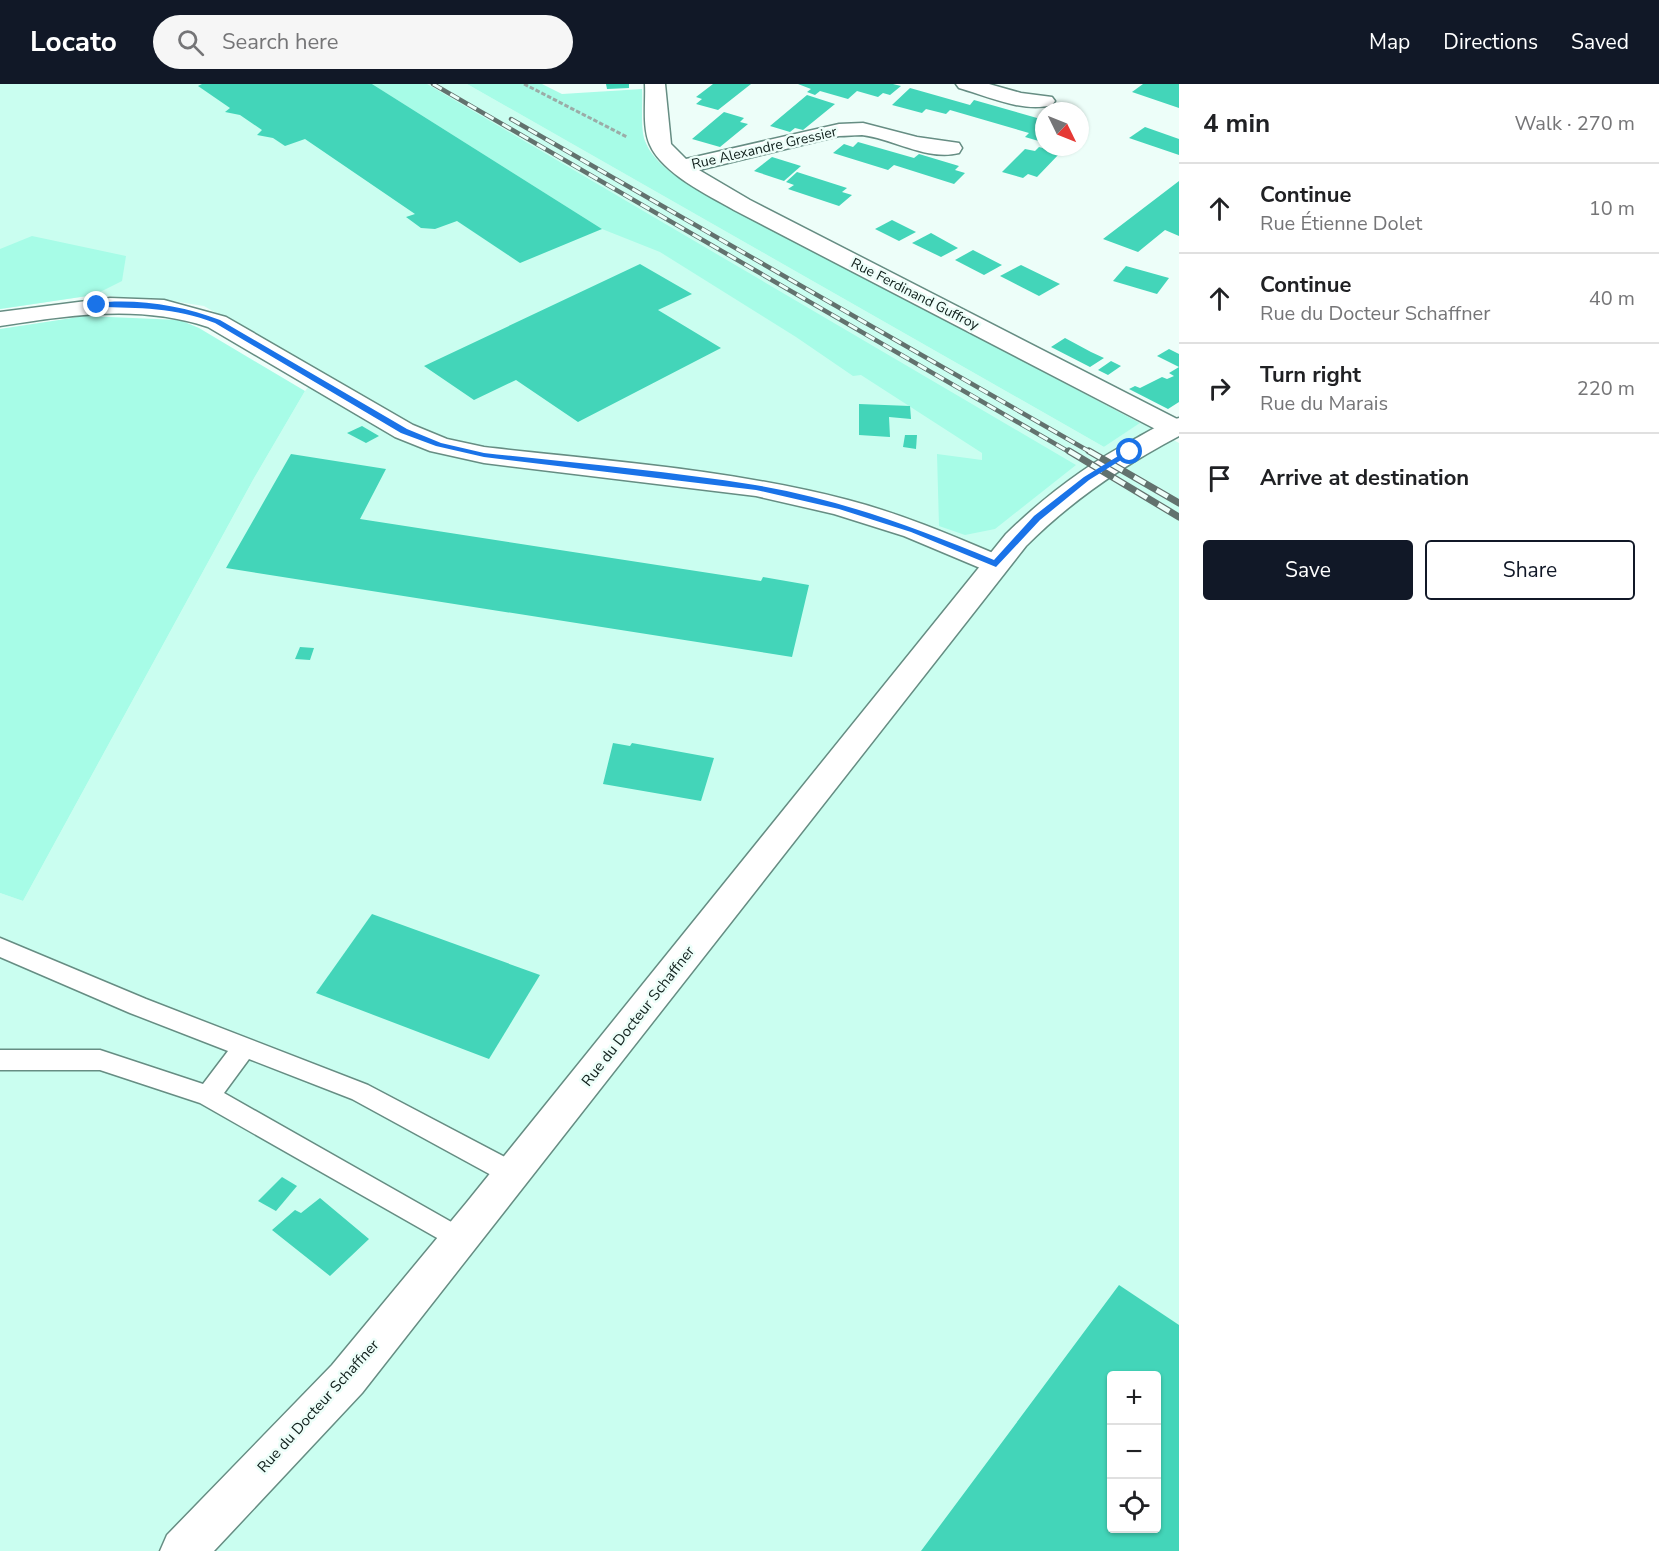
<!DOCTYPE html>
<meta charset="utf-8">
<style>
:root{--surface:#fff;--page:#f6f6f6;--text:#202124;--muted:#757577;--line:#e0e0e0;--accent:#111827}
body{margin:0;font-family:"Nunito Sans",sans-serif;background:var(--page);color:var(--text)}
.controls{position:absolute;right:18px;bottom:18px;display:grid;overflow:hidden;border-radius:6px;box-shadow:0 2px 4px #0004}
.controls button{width:54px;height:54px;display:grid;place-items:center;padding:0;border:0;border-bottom:2px solid var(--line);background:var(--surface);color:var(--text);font:30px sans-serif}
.compass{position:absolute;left:1035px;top:18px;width:54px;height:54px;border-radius:50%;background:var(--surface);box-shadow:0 2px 4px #0004;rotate:133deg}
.stop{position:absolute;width:18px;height:18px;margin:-14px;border:4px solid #1a73e8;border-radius:50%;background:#fff}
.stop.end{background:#1a73e8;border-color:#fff;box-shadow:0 2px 6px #0008}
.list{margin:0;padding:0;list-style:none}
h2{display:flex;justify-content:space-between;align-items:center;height:78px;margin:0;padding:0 24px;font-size:26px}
h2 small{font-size:20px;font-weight:400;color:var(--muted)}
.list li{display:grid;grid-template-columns:39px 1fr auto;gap:18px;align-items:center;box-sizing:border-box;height:90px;padding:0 24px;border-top:2px solid var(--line)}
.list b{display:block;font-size:22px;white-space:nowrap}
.list p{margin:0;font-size:20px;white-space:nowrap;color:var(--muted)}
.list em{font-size:20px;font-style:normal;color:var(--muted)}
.actions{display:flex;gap:12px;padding:18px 24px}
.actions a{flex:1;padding:14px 0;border:2px solid var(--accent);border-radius:6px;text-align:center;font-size:21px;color:var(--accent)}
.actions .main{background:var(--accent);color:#fff}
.icon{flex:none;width:33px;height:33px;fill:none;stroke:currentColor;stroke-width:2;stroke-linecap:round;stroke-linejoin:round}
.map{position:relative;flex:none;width:1179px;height:1467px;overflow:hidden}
header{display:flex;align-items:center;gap:36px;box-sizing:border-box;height:84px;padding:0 30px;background:var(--accent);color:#fff}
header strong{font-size:28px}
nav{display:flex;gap:33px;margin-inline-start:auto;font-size:21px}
.search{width:420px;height:54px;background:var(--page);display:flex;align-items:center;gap:15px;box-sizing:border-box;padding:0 21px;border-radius:33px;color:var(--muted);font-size:22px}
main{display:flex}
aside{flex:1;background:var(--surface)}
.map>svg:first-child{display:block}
.built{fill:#cafef0;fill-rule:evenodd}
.green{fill:#a7fce7}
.building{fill:#43d5b9;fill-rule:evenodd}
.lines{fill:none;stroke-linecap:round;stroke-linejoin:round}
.service-casing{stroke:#668d83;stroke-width:3}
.minor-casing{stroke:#668d83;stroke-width:3}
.tertiary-casing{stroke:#668d83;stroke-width:3}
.path{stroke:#9baca7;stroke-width:3;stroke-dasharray:4.5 2;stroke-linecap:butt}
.service{fill:#fff;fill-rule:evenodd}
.minor{fill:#fff;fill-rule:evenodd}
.tertiary{fill:#fff;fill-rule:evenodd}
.rail-far1-casing{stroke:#62726e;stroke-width:4.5}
.rail-casing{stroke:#62726e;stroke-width:7}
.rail-far1{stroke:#edfef9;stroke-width:3;stroke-dasharray:10;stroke-linecap:butt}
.rail{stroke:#edfef9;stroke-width:4.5;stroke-dasharray:13;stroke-linecap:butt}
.route{fill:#1a73e8}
.labels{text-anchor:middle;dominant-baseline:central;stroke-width:5;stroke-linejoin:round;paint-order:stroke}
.far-street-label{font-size:14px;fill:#0f1f1b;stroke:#edfef9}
.street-label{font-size:15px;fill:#0f1f1b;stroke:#edfef9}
</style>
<header>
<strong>Locato</strong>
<div class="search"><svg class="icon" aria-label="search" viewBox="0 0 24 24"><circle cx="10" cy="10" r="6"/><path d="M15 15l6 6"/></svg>Search here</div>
<nav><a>Map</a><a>Directions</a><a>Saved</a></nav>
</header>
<main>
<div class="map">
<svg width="1179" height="1467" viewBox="0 0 1179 1467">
<rect width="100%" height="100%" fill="#edfef9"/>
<path class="built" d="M0,0h467l637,363 37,-25 38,21v1108h-1179v-658l23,8 230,-421 52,-89 14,-18 -115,-67 -32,-5 -78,-6 -94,14zM1112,1292h44v152h-44z"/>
<g class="green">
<polygon points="372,0 427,0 1076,381 995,445 965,451 939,442 937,370 982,376 982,369 861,291 853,292 796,253 660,168 602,145"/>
<path d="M467,0h75l20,10 80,-5c1,15 -2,38 3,52 10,25 37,39 59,52l436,230 -36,24z"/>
<polygon points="32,152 126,172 122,197 94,211 0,225 0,165"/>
<polygon points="85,232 180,236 199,244 305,307 253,396 23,817 0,809 0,245"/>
</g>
<g class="building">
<polygon points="202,0 372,0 602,145 520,179 457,137 435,145 421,144 406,133 415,130 305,55 285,62 273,54 257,51 262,46 240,31 225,28 230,24 198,2"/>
<polygon points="606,0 629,0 629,4 607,5"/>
<polygon points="713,0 751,0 718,26 696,20 702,15 696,13"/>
<polygon points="798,0 893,0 901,2 890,11 883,9 878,13 857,7 848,15 820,7 815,11 807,8 811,5"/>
<polygon points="1143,0 1179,0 1179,24 1132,8"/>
<polygon points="910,4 970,21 974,16 1044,36 1044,55 1042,58 1025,53 1029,49 950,26 946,30 926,25 922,29 892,21"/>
<polygon points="807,11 835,20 803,46 795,44 790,48 770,42"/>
<polygon points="724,28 744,34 740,38 748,40 720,63 692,55"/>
<polygon points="1145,43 1179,55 1179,71 1129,54"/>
<polygon points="858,58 914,74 919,70 959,82 955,86 965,89 954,100 894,81 888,86 833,69 844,60 853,63"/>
<polygon points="1039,63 1060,69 1037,93 1028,90 1023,94 1002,88 1025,65 1035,67"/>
<polygon points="772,73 801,82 784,97 754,87"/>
<polygon points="797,88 847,104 842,108 852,111 839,122 788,105 794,101 786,98"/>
<polygon points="1179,97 1179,152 1165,146 1138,168 1103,155"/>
<polygon points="892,136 916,148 899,157 875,145"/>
<polygon points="931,149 958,164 941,173 912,159"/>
<polygon points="973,166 1002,181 984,191 955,176"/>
<polygon points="640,180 692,210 658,226 721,264 578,338 516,296 474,316 424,282"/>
<polygon points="1021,181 1060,200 1039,212 1000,192"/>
<polygon points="1126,182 1169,194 1157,210 1113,197"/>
<polygon points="1065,254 1091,268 1104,274 1090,283 1051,263"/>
<polygon points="1169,265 1179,270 1179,283 1157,272"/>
<polygon points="1111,277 1121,282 1108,291 1098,286"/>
<polygon points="1179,283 1179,318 1168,325 1129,305 1135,302 1140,304 1162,293 1167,295 1174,292 1169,289"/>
<polygon points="859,320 910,322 911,335 889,333 890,353 859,351"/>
<polygon points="362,342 379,352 366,359 347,349"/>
<polygon points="905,351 917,351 916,365 903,363"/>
<polygon points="291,370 386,385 360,435 761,497 763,493 809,501 792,573 226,484"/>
<polygon points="300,563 314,564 310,576 295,575"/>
<polygon points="613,659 630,662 632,659 714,674 701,717 603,700"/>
<polygon points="372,830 540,891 489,975 316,909"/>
<polygon points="282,1093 297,1102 276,1127 258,1117"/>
<polygon points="320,1114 369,1155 330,1192 272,1146 295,1126 301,1129"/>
<path d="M1119,1201l60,40v226h-258zM1112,1292h44v152h-44z"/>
</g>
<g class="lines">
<defs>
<polygon id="service" points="0,854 146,915 368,1001 522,1082 525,1090 522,1098 513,1101 504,1098 352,1015 249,975 224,1009 469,1148 473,1156 469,1164 460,1167 200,1019 100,986 0,986 0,966 100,966 203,1000 228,967 130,929 0,873"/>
<g id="minor">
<path d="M645,0h20l6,60 15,15 153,-35 24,-1 54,14 42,6 3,5 -3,5c-32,8 -65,-14 -97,-18 -7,0 -15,1 -23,1l-140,34 51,30 429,220v15l-14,-1 -431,-224c-26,-15 -72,-37 -84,-65 -8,-17 -4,-43 -5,-61z"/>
<path d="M956,0h33l32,9 31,4 3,4 -3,4c-29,8 -65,-9 -93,-17z"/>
<path d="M110,214l54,2 62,17 187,108 34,14 37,8c121,14 245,22 364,53 54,14 105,36 157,58l4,6 -4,6 -10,3 -10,-3 -81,-34 -70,-22 -78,-18 -272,-33 -54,-12 -35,-14 -187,-110c-69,-23 -137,-12 -208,-1v-14z"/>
</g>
<path id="tertiary" d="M1179,334v18c-57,30 -108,65 -153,110l-664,847 -148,158h-54l7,-16 165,-170 135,-163 539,-668c38,-37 80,-69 127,-94 15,-8 30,-18 46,-22z"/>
</defs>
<use href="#service" class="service-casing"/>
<use href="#minor" class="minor-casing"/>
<use href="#tertiary" class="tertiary-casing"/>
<polyline class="path" points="524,0 627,53"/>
<use href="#service" class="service"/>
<use href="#minor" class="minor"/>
<use href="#tertiary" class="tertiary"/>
<defs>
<g id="rail-far1">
<polyline points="433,0 1071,369"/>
<polyline points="511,35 1092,369"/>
</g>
<g id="rail">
<polyline points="1069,367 1179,433"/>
<polyline points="1089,367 1179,419"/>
</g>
</defs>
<use href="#rail-far1" class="rail-far1-casing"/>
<use href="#rail" class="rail-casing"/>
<use href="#rail-far1" class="rail-far1"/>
<use href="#rail" class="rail"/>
</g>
<path class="route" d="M94,219c41,-5 88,2 126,17l187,109 34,14 43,10c90,10 182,18 271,32 84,14 162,43 239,75l40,-44 50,-39 44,-27 6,2 -45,28 -49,40 -44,47 -85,-35 -72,-23 -83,-19 -272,-33 -48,-11 -35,-13 -186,-110c-41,-16 -75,-15 -118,-16z"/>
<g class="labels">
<g class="far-street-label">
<text transform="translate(764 64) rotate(-13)">Rue Alexandre Gressier</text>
<text transform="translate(915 210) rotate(27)">Rue Ferdinand Guffroy</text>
</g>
<g class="street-label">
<text transform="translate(638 932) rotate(-52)">Rue du Docteur Schaffner</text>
<text transform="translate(318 1322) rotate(-48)">Rue du Docteur Schaffner</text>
</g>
</g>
</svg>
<div class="controls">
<button>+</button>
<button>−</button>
<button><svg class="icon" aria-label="locate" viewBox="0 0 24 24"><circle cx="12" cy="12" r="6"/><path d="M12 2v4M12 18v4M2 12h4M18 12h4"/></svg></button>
</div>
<svg class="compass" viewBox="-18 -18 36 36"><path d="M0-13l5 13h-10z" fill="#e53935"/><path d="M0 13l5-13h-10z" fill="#757577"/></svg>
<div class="stop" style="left:1130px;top:368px"></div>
<div class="stop end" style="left:97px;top:221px"></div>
</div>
<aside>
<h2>4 min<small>Walk · 270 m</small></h2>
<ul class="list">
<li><svg class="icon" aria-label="ahead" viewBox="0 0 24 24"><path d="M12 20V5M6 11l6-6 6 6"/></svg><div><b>Continue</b><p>Rue Étienne Dolet</p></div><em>10 m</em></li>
<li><svg class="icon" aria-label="ahead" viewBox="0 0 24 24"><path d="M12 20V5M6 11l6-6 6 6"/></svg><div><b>Continue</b><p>Rue du Docteur Schaffner</p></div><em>40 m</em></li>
<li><svg class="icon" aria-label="right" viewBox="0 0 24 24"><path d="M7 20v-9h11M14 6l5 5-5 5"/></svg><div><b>Turn right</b><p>Rue du Marais</p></div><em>220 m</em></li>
<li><svg class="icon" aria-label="arrive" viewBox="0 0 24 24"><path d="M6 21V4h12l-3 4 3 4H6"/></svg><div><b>Arrive at destination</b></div></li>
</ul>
<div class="actions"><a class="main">Save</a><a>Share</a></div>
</aside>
</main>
